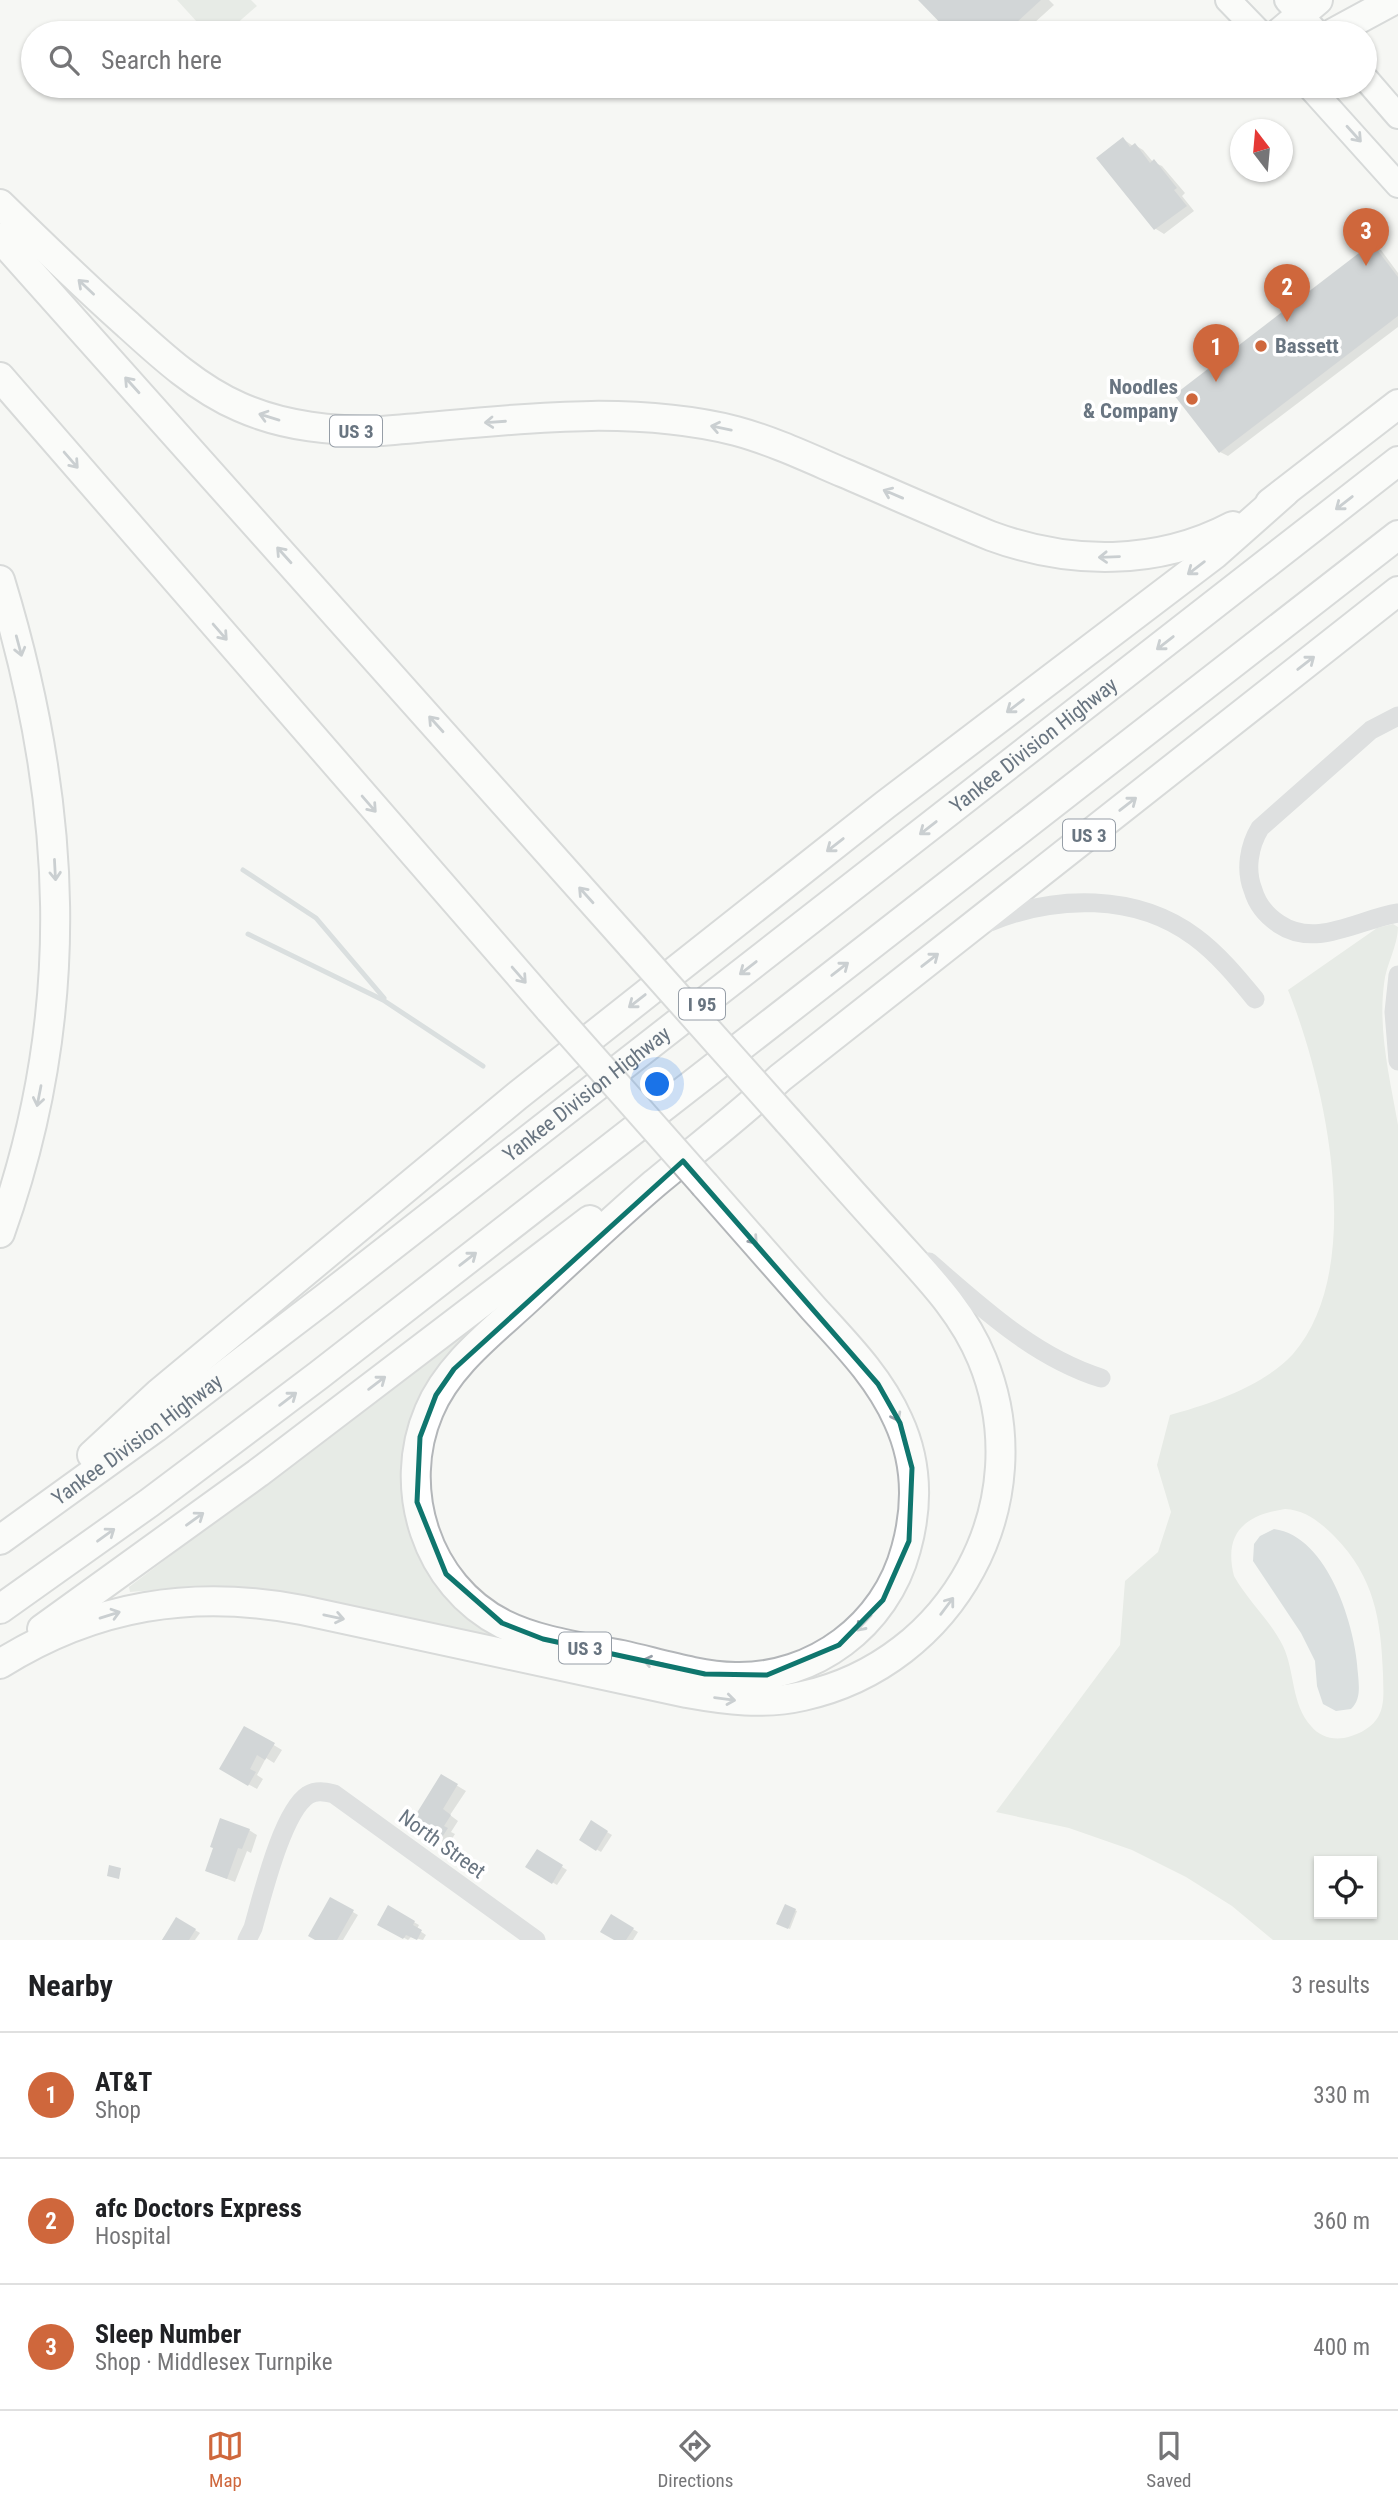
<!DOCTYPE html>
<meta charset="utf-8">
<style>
:root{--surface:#fff;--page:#f2f2f2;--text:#202124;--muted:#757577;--line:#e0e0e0;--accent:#cf673c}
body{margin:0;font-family:"Roboto Condensed",sans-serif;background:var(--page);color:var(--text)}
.controls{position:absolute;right:21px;bottom:21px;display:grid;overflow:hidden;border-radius:0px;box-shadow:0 2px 5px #0004}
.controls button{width:63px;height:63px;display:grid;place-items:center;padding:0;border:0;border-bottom:2px solid var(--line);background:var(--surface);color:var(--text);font:35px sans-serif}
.compass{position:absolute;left:1230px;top:119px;width:63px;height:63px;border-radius:50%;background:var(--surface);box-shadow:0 2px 5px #0004;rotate:344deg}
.you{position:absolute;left:658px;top:1085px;width:24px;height:24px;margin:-18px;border:5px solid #fff;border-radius:50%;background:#1a73e8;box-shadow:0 0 0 10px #1a73e833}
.badge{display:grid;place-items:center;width:46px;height:46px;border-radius:50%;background:var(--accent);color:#fff;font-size:23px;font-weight:700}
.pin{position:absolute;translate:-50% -58px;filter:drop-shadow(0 2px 4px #0008)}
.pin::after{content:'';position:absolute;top:37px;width:24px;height:21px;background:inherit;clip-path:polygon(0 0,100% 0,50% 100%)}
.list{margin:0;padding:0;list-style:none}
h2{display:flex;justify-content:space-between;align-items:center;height:91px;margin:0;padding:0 28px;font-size:30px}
h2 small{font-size:23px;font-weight:400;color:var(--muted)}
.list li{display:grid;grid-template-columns:46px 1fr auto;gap:21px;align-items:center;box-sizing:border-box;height:126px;padding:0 28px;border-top:2px solid var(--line)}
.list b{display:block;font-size:26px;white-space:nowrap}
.list p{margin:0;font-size:23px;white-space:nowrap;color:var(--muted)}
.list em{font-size:23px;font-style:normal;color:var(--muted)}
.icon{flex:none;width:38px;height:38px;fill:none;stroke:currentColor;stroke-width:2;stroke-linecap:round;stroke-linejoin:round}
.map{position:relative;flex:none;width:1398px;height:1940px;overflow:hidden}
.search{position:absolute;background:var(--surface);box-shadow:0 2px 5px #0004;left:21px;right:21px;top:21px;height:77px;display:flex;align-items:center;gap:18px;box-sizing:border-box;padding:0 24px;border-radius:38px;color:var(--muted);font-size:26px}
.sheet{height:469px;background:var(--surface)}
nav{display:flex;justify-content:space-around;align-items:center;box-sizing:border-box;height:98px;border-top:2px solid var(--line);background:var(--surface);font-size:19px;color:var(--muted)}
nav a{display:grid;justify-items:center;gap:4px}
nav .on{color:var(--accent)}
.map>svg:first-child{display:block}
.green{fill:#d6dbd4;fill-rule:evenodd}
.water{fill:#b8c1c6}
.shadow{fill:#0003}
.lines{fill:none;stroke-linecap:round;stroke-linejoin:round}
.stream{stroke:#b8c1c6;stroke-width:5}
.building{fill:#a7adb3}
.major-casing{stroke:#b2b5b9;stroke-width:28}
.highway-casing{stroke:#b3b6b9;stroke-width:32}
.minor{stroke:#c0c3c7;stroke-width:19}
.major{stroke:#fff;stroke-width:24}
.highway{stroke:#fff;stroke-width:28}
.highway-bridge-casing{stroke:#b3b6b9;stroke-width:32;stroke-linecap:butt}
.highway-bridge{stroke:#fff;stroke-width:28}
.oneway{stroke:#969ea7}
.marked{fill:none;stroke:#0f766e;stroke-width:5;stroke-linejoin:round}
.poi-dot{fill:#cf673c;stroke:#fff;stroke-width:2.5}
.labels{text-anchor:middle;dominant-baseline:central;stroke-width:7;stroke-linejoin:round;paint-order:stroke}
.shield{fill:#fff;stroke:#969ea7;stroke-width:2}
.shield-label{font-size:19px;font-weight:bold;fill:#697581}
.poi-label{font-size:21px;font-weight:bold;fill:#697581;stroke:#fff;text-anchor:start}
.street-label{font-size:21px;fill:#697581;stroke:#fff}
</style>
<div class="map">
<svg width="1398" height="1940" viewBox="0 0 1398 1940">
<rect width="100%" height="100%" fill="#f6f7f4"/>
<g class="green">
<polygon points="177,0 251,0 257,6 226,33 207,33"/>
<path d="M1393,924l5,3c0,19 -12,37 -14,57 -6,47 6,95 14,141v815h-125l-41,-34 -46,-29 -54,-27 -63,-22 -73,-16 124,-167 5,-64 33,-29 13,-40 -14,-47 13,-50c40,-11 94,-29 123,-61 74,-85 33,-270 -5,-364l89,-62zM1285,1509c21,1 36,14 50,28 39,40 46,82 48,137 0,15 3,33 -7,46 -6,9 -21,16 -32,18 -13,2 -25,-2 -33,-12 -20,-22 -16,-55 -28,-80 -13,-26 -35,-45 -49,-70 -11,-44 12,-61 51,-67zM1319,1861h53v53h-53z"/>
<polygon points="489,1315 446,1363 417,1541 530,1646 263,1590 201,1586 130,1592 129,1587"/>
</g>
<path class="water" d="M1274,1529c54,7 82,98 84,145 1,12 3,26 -7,35l-15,2 -13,-7 -6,-18 -2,-25 -14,-28 -48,-72 1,-17 6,-8z"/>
<g class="shadow">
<polygon points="921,0 1049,0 1054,5 1023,33 952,33"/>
<polygon points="1123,139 1133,146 1135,145 1143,150 1153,162 1162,166 1185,193 1182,196 1194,211 1164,234 1156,229 1099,158"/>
<polygon points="1372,246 1381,250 1398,273 1398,327 1228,456 1220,452"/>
<polygon points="245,1728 282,1750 274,1763 266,1758 257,1775 263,1779 257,1789 221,1769"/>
<polygon points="441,1776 466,1791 450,1815 458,1821 451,1832 455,1834 448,1845 412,1823"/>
<polygon points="592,1823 612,1835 601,1852 581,1840"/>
<polygon points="249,1830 257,1835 251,1853 247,1851 235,1882 207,1871"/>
<polygon points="537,1851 567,1870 557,1885 528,1867"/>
<polygon points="331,1899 358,1915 343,1940 318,1940"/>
<polygon points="786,1907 797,1911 790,1929 779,1924"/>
<polygon points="389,1908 419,1925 417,1929 426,1935 423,1940 411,1937 408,1940 379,1924"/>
<polygon points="612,1917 638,1932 633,1940 617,1940"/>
<polygon points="177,1919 200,1933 195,1940 162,1940"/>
</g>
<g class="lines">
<g class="stream">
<polyline points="243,870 316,918 384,998"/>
<polyline points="248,934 383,1000 483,1066"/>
</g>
</g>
<g class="building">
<polygon points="918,0 1041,0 1005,33 950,33"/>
<polygon points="1123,137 1130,147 1135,143 1150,163 1154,159 1177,188 1174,190 1187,206 1154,230 1096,158"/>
<polygon points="1372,243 1398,277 1398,316 1219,453 1174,395"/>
<polygon points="244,1726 275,1743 265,1760 257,1755 250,1769 256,1772 248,1786 219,1769"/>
<polygon points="441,1774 458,1784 443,1809 451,1815 444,1826 448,1828 439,1842 410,1824"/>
<polygon points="220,1818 250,1829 242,1849 238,1848 227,1879 205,1871 213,1848 210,1847"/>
<polygon points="591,1820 608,1831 596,1851 579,1840"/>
<polygon points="537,1849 563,1865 552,1884 525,1867"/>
<polygon points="109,1865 121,1868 119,1879 107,1876"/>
<polygon points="330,1897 354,1910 337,1940 315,1940 308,1936"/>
<polygon points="785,1904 796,1909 788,1929 776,1924"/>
<polygon points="388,1905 415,1921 413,1925 422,1930 417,1940 406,1935 403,1939 377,1925"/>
<polygon points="611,1914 634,1928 626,1940 614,1940 600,1932"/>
<polygon points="176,1917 196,1929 189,1940 162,1940"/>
</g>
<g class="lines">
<defs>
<g id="major">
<polyline points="1228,0 1260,33"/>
<polyline points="1287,0 1317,33"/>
<polyline points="1365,78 1398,116"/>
<polyline points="1309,86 1398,185"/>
</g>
<g id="highway">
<polyline points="1279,33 1318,0"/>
<polyline points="1333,33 1394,0"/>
<path d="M0,204c42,41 84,82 128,121 34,31 70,64 112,82 45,20 94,24 142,24 117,-9 238,-29 354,0 37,10 73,27 108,42 49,21 98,43 147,63 79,29 166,30 242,-10"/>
<polyline points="0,238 632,946"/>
<polyline points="0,377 550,1010"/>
<polyline points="1270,503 1398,404"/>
<path d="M0,580c68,223 79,432 0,653"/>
<path d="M705,1185c36,41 73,83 109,124 31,34 65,68 84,111 19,41 20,86 8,129 -20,76 -92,130 -171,128 -38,-1 -77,-14 -113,-22 -40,-8 -83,-13 -119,-31 -77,-39 -107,-136 -74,-213 20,-48 66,-81 103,-116 40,-37 80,-75 122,-111 42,-35 85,-68 126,-106l618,-487"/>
<polyline points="92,1455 159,1393 517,1096 885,805 1215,554 1285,492"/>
<path id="s1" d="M0,1540l155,-112 169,-129 1074,-838"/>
<polyline points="0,1609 149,1503 319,1375 1398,535"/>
<polyline points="42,1629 258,1473 590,1220"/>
<path d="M0,1664c94,-59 193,-75 302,-54l385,83c39,7 77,12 116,3 150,-33 238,-194 179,-337 -20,-49 -57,-85 -91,-123 -35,-38 -69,-77 -103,-115"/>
</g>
</defs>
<use href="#major" class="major-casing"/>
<use href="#highway" class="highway-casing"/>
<g class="minor">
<path d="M1398,716l-27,14 -111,98c-11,18 -15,42 -7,62 4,14 14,26 26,34 37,25 80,-5 119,-11"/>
<path d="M990,922c65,-27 146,-29 205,15 23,17 42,40 60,62"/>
<polyline points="1398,975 1394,1012 1398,1061"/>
<path d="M929,1262c52,45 105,95 172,116"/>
<path d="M247,1940l6,-12c9,-31 29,-116 55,-133 9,-5 17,-3 26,-1l202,146"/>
</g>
<use href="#major" class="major"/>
<use href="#highway" class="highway"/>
<defs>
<g id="highway-bridge">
<polyline points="632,946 788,1121"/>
<polyline points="550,1010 705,1185"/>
</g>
</defs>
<use href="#highway-bridge" class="highway-bridge-casing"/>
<use href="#highway-bridge" class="highway-bridge"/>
</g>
<defs><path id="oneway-shaft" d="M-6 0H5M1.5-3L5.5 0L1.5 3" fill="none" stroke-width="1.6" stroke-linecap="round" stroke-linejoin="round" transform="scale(1.75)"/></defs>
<g class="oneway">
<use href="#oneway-shaft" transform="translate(1354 134) rotate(48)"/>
<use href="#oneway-shaft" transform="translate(86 287) rotate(-137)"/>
<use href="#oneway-shaft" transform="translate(132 385) rotate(-132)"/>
<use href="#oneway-shaft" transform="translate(269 417) rotate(-163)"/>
<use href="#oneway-shaft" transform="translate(495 422) rotate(176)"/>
<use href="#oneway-shaft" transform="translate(721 428) rotate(-168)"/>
<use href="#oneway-shaft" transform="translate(71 460) rotate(49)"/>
<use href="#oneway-shaft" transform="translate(893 494) rotate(-157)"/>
<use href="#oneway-shaft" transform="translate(1344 503) rotate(142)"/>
<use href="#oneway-shaft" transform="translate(284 555) rotate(-132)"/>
<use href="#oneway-shaft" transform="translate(1109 557) rotate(178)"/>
<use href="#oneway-shaft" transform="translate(1196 568) rotate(143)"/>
<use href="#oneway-shaft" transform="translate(220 632) rotate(49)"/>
<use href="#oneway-shaft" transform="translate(1165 643) rotate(142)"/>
<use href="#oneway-shaft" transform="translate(19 646) rotate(75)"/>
<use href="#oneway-shaft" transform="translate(1306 663) rotate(-38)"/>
<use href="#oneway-shaft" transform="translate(1015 706) rotate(143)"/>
<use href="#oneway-shaft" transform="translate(436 724) rotate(-132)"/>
<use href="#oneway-shaft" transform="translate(369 804) rotate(49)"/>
<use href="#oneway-shaft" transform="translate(1128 804) rotate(-38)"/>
<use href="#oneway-shaft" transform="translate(928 828) rotate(142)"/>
<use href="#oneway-shaft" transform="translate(835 845) rotate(142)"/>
<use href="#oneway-shaft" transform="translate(55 870) rotate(87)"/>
<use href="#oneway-shaft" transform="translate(586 895) rotate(-132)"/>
<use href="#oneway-shaft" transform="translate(930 960) rotate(-38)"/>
<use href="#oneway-shaft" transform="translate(748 968) rotate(142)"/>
<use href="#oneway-shaft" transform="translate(840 969) rotate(-38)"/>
<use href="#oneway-shaft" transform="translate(519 975) rotate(49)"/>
<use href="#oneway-shaft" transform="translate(637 1001) rotate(142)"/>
<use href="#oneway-shaft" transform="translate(39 1096) rotate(101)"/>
<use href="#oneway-shaft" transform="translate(750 1236) rotate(49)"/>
<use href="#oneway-shaft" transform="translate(468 1259) rotate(-38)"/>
<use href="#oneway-shaft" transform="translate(377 1383) rotate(-37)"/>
<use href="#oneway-shaft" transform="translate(288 1399) rotate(-37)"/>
<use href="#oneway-shaft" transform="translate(894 1412) rotate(63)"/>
<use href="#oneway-shaft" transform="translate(195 1519) rotate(-36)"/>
<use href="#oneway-shaft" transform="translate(106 1535) rotate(-36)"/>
<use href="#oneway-shaft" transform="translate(947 1606) rotate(-53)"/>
<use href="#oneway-shaft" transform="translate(110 1615) rotate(-17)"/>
<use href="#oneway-shaft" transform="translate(334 1617) rotate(12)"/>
<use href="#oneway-shaft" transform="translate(864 1623) rotate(133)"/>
<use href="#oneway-shaft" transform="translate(653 1662) rotate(-168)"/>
<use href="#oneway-shaft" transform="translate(725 1699) rotate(7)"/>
</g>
<path d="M0 0H1398V1940H0ZM683,1161l195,223 22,39 12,45 -3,73 -26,59 -44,45 -72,30 -62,-1 -162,-35 -41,-16 -56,-49 -29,-72 3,-65 16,-42 18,-26z" fill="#f6f7f4" fill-opacity=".55" fill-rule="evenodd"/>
<path class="marked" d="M683,1161l195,223 22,39 12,45 -3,73 -26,59 -44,45 -72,30 -62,-1 -162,-35 -41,-16 -56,-49 -29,-72 3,-65 16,-42 18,-26z"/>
<g class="poi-dot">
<circle cx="1261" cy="346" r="7"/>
<circle cx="1192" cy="399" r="7"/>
</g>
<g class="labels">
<g class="shield">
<rect x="330" y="415.5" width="52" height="31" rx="5"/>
<rect x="1063" y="819.5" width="52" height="31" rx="5"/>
<rect x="679" y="988.5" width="46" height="31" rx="5"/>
<rect x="559" y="1632.5" width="52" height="31" rx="5"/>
</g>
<g class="shield-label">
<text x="356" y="431">US 3</text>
<text x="1089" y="835">US 3</text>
<text x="702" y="1004">I 95</text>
<text x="585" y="1648">US 3</text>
</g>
<g class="poi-label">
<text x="1275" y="346">Bassett</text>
<text x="1178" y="387" text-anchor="end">Noodles<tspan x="1178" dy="24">&amp; Company</tspan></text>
</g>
<g class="street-label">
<text stroke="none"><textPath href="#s1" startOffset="1304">Yankee Division Highway</textPath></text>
<text stroke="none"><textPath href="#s1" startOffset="737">Yankee Division Highway</textPath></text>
<text stroke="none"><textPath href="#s1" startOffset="170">Yankee Division Highway</textPath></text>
<text transform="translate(442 1844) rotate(36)">North Street</text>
</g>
</g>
</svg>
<div class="controls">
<button><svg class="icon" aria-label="locate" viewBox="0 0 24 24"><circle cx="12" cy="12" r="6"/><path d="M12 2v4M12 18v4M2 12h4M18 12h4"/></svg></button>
</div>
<svg class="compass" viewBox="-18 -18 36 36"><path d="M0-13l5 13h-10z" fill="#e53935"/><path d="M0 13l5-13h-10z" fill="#757577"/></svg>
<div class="you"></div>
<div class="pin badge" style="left:1216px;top:382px">1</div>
<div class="pin badge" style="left:1287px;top:322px">2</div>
<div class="pin badge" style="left:1366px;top:266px">3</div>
<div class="search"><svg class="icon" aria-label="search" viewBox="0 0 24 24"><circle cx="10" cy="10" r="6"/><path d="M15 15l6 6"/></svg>Search here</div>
</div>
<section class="sheet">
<h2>Nearby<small>3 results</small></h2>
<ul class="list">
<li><span class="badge">1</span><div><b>AT&amp;T</b><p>Shop</p></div><em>330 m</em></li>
<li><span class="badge">2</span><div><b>afc Doctors Express</b><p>Hospital</p></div><em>360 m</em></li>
<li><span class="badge">3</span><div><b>Sleep Number</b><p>Shop · Middlesex Turnpike</p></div><em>400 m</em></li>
</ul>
</section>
<nav>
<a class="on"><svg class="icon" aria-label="map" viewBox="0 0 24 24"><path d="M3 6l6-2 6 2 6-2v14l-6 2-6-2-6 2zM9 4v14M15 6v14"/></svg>Map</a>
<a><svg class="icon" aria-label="directions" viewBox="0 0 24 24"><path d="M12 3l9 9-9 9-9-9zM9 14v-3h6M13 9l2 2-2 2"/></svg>Directions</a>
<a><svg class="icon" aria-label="saved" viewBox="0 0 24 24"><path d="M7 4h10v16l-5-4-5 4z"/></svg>Saved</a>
</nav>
